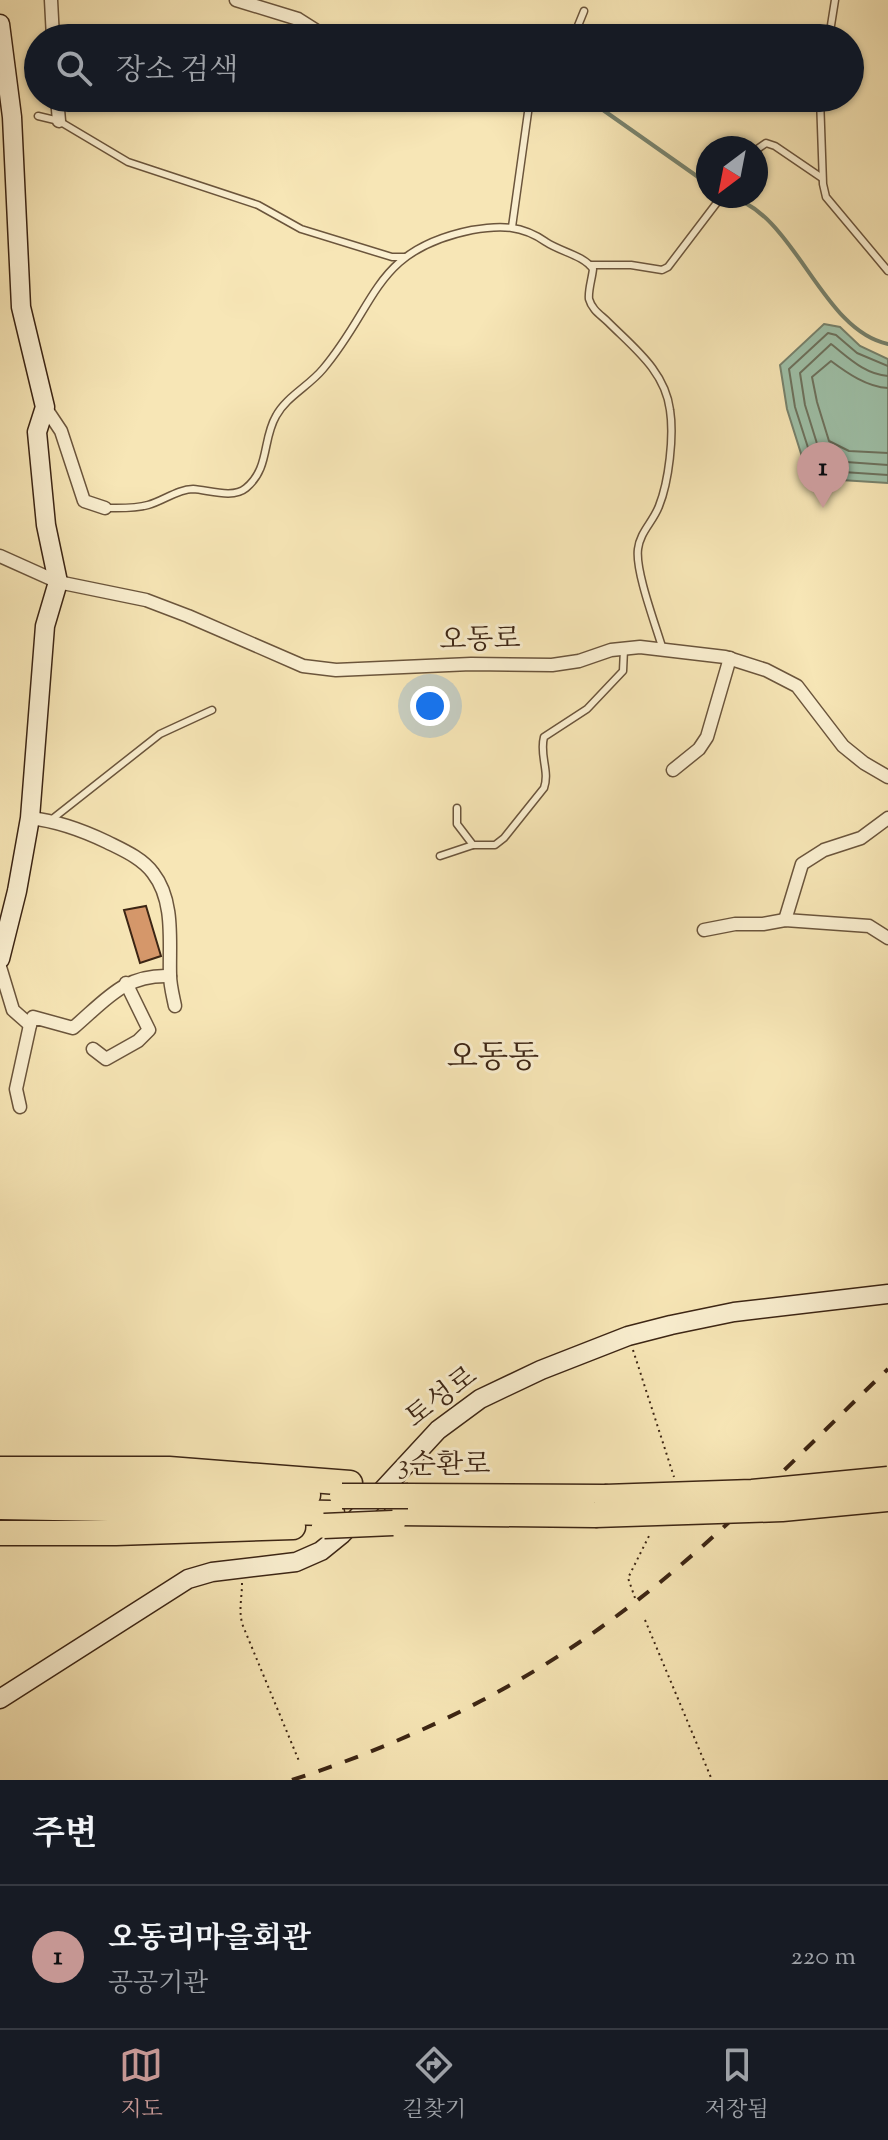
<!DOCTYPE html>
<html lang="ko">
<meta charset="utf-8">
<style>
:root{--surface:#171b24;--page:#20242c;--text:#f1f3f6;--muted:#9ea1a6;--line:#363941;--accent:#c59692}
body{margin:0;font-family:"Sorts Mill Goudy","Noto Serif KR",serif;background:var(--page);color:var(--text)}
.compass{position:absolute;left:696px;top:136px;width:72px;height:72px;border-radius:50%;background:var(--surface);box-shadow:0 2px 6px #0004;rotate:212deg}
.you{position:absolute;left:430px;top:706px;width:28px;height:28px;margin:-20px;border:6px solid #fff;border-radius:50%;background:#1a73e8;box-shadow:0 0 0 12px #1a73e833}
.badge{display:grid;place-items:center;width:52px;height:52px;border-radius:50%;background:var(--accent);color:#111;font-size:26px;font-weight:700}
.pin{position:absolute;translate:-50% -66px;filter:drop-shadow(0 2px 4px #0008)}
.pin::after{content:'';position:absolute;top:42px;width:28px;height:24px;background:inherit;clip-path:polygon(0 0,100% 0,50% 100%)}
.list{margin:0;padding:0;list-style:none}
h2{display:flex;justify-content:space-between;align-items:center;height:104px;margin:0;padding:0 32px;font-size:34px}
h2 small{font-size:26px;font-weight:400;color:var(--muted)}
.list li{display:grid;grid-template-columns:52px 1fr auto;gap:24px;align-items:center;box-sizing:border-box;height:144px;padding:0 32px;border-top:2px solid var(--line)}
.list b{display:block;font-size:30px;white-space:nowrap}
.list p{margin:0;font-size:26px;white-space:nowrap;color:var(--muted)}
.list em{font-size:26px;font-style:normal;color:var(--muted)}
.icon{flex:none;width:44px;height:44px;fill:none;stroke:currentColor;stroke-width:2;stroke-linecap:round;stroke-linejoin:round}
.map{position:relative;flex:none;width:888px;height:1780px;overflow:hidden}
.search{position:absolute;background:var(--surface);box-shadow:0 2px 6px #0004;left:24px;right:24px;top:24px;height:88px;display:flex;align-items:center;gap:20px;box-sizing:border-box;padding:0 28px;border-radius:44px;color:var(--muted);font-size:30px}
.sheet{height:248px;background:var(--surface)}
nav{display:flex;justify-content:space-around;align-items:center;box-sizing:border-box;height:112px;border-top:2px solid var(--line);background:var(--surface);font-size:22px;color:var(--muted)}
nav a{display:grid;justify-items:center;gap:4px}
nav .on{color:var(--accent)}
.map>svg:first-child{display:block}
.water{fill:#9ec0a8;stroke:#77826d;stroke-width:2}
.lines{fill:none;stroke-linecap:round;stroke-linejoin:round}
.shore{stroke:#6d725e;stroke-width:2}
.stream{stroke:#77826d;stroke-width:4}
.building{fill:#d5976a;stroke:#3c2514;stroke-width:2}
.lane-casing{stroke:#6b553c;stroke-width:9}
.street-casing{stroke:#6b553c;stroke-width:15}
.secondary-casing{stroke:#3c2514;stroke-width:21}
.highway-casing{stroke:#3c2514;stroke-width:27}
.path{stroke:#3c2514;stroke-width:2;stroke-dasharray:2 4;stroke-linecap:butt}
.lane{stroke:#faefd0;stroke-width:6}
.street{stroke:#faefd0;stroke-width:12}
.secondary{stroke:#faefd0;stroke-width:18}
.highway{stroke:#f7e6b6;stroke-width:24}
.rail{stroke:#3c2514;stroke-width:4;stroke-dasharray:14 14;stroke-linecap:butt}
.highway-bridge-casing{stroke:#3c2514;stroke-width:27;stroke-linecap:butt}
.highway-bridge{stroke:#f7e6b6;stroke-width:24}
.labels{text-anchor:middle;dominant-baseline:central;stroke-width:6;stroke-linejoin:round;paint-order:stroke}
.street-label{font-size:28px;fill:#3c2514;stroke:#faefd0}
.quarter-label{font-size:32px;fill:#3c2514;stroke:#faefd0}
</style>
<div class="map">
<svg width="888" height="1780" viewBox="0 0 888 1780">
<rect width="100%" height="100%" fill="#f7e6b6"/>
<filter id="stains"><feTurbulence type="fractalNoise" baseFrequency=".0025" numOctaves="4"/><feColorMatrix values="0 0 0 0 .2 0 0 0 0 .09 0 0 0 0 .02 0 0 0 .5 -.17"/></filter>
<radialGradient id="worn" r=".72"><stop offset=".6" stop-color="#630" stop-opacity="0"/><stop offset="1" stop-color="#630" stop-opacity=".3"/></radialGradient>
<polygon class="water" points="824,324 840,327 860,346 888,359 888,483 841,480 804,463 787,409 780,365"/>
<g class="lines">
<g class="shore">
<polyline points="888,366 857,353 836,335 828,333 789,369 795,407 811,457 843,472 888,475"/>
<path d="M888,376c-24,-2 -40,-19 -57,-32l-31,29 5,32 14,45 27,12 42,3"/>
<path d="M888,388c-21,-1 -41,-15 -57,-27l-19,16 5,25 12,39 20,10 39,2"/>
</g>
<g class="stream">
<polyline points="586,98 708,184"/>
<path d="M727,196c68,15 93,134 161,148"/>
</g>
</g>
<polygon class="building" points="146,906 161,956 140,963 124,910"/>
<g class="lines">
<defs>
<g id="lane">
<polyline points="573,38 584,11"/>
<polyline points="829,38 835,0"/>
<polyline points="509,98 529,105"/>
<polyline points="820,98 823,184 826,197 888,271"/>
<polyline points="38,116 59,121 128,162 258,205 301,229 392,257 405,257"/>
<polyline points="756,150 766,143 775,146 822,178"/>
<polyline points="512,227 530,98"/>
<polyline points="590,265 631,265 662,270 668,267 722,196"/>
<path d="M105,508c15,0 29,1 43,-3 15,-4 30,-16 45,-16 16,1 40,10 53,-1 24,-20 16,-48 30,-72 10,-19 33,-30 47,-47 55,-65 50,-119 149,-139 28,-5 50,-5 74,12 15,10 37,13 47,27 -1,10 -5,21 -4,30 3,11 12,16 19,23 26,26 57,49 62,88 4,26 -1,71 -11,96 -6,16 -19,26 -21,43 -3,22 18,77 25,101"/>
<path d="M457,808v16l16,21h22l9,-7 40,-50c6,-17 -5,-33 0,-51l43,-28 36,-38 1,-22"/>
<polyline points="51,820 160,734 212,710"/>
<polyline points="440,856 473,845"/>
</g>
<g id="street">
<polyline points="51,0 53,38"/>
<polyline points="236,0 298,19 328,38"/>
<polyline points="57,98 59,121"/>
<polyline points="45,407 61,431 84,501 105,508"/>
<polyline points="0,556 58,582 146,600 188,616 303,666 336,670 471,664 552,665 579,661 611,650 640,647 725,657 766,670 797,686 843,746 864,763 888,777"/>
<polyline points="673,770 699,749 707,737 730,658"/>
<path d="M30,818c27,3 52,12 77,24 16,8 35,16 46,31 22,28 16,70 17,102 0,10 3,21 5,31"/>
<polyline points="785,920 802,864 824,850 861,838 888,818"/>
<polyline points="704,930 735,924 763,924 785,920 869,926 888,938"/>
<path d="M0,967l13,43 17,15 3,-8 40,11c33,-28 51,-54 97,-52"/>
<polyline points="93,1049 106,1059 138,1041 149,1030 126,983"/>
<polyline points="20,1107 16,1089 30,1025"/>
</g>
<g id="secondary">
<polyline points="0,24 12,117 21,307 45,407 37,432 46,525 58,582 45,626 30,818 17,891 0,959"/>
<polyline points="0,1699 188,1579 212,1572 296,1562 321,1551 342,1534 438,1430 480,1399 541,1370 628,1336 671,1325 734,1312 888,1294"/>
</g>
<g id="highway">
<polyline points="0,1469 169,1469 350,1483"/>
<polyline points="0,1489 308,1495"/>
<polyline points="408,1496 605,1497"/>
<polyline points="0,1507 332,1513"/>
<polyline points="397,1513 595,1515"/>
<polyline points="0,1533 116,1533 293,1527"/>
</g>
</defs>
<use href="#lane" class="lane-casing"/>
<use href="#street" class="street-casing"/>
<use href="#secondary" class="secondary-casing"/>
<use href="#highway" class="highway-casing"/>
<g class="path">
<polyline points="633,1350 674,1477"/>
<path d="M242,1583c0,16 -4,28 1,43l56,135"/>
<polyline points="635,1598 628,1578 650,1534"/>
<polyline points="645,1620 712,1780"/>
</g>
<use href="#lane" class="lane"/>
<use href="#street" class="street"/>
<use href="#secondary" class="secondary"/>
<use href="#highway" class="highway"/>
<path class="rail" d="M292,1780c110,-36 214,-85 308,-152 105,-74 195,-170 288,-259"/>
<defs>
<g id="highway-bridge">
<polyline points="342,1496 408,1496"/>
<polyline points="605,1497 752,1492 888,1479"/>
<polyline points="595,1515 782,1509 888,1499"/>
<polyline points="324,1526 393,1523"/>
</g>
</defs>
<use href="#highway-bridge" class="highway-bridge-casing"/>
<use href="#highway-bridge" class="highway-bridge"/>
</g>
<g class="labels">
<g class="street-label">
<text transform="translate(480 641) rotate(-1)">오동로</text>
<text transform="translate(442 1398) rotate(-37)">토성로</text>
<text x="444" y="1466">3순환로</text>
</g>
<g class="quarter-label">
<text x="493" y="1059">오동동</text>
</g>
</g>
<rect width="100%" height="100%" filter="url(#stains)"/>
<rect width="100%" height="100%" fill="url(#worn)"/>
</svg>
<svg class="compass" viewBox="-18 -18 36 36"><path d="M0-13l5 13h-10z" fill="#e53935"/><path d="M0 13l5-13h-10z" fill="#9ea1a6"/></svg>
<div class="you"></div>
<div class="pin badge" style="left:823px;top:508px">1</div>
<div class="search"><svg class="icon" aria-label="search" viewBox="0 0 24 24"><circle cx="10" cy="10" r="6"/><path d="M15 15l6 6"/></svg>장소 검색</div>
</div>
<section class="sheet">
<h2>주변<small></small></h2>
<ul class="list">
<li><span class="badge">1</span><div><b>오동리마을회관</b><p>공공기관</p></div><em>220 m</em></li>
</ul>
</section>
<nav>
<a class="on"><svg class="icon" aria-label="map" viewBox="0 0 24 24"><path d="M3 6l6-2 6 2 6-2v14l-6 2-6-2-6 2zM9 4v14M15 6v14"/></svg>지도</a>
<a><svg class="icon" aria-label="directions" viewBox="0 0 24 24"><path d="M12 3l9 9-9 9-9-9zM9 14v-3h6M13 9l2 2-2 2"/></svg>길찾기</a>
<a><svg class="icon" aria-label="saved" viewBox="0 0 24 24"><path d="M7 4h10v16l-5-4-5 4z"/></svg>저장됨</a>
</nav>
